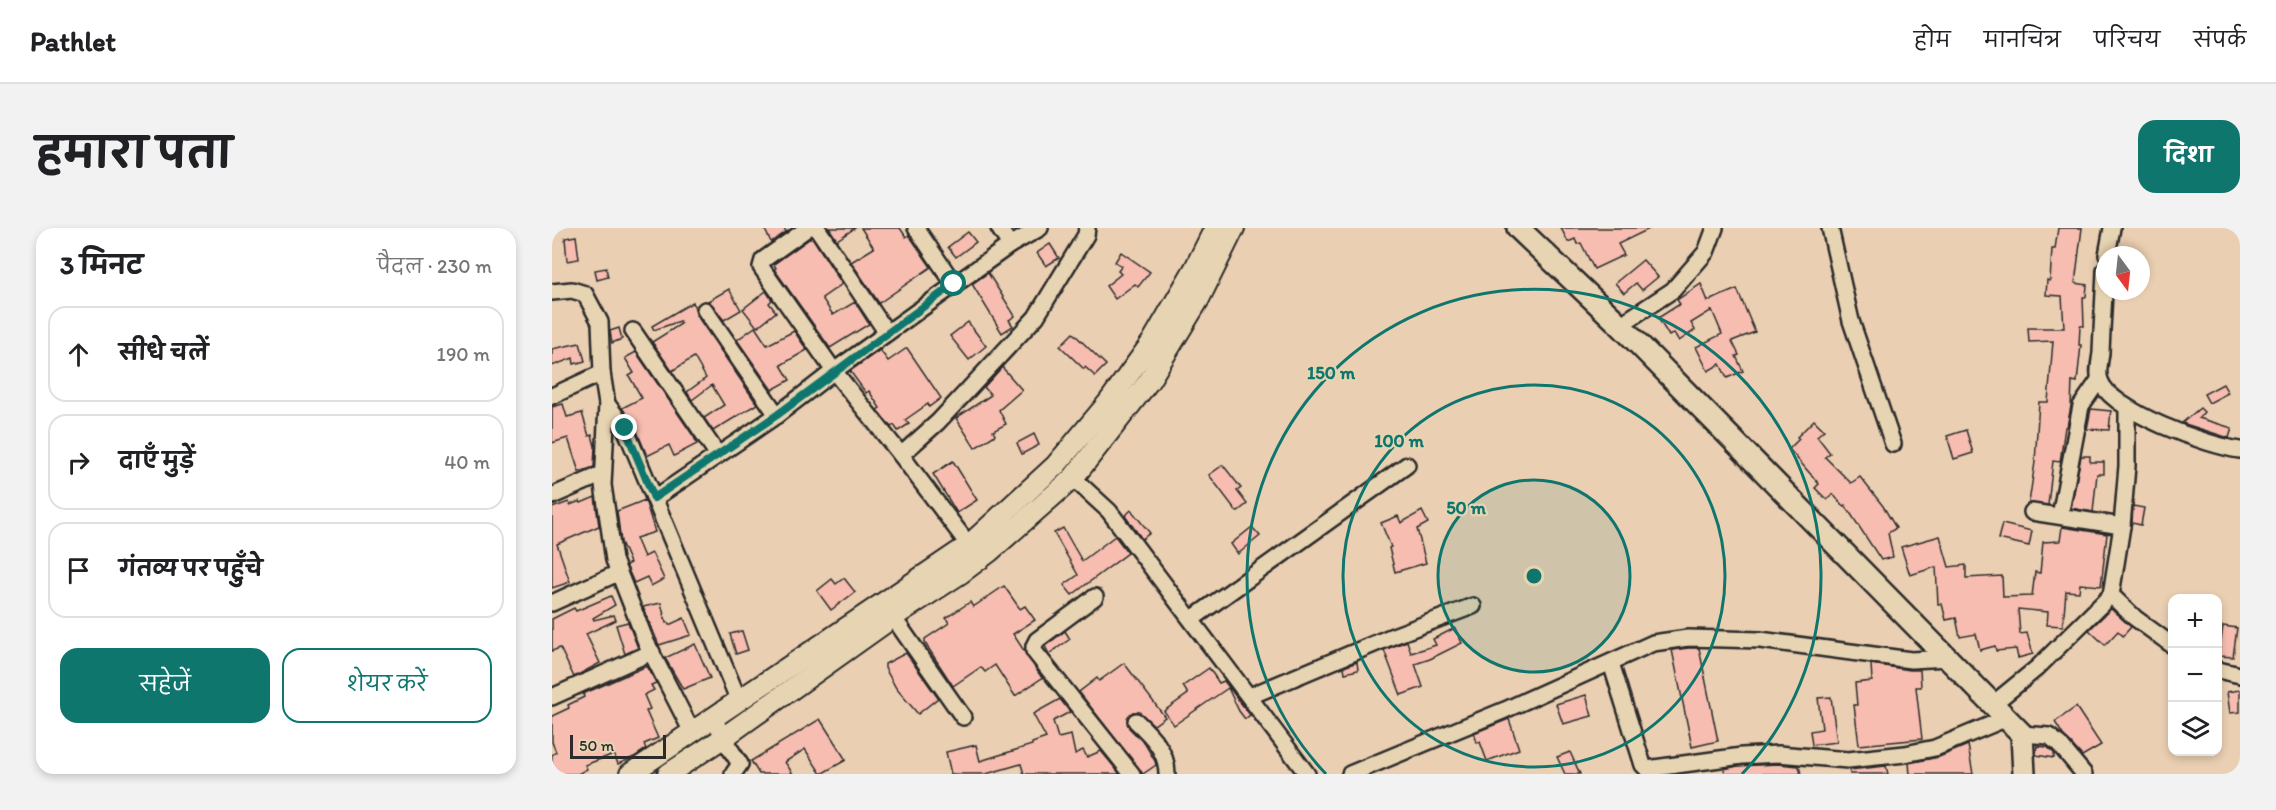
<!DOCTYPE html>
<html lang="hi">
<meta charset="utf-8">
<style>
:root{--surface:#fff;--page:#f2f2f2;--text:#202124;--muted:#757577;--line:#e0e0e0;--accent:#0f766e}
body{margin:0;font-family:Itim,"Playpen Sans Deva",sans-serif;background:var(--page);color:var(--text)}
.controls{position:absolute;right:18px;bottom:18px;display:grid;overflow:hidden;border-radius:12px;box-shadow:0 3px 9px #0003}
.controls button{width:54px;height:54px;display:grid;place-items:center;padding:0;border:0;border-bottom:2px solid var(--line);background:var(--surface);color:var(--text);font:30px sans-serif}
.compass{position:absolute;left:1544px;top:18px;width:54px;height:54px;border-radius:50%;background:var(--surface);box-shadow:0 3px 9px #0003;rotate:165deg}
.scale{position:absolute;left:18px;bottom:15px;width:96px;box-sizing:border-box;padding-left:6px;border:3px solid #2b2b2b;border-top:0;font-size:16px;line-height:21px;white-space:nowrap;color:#2b2b2b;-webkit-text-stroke:4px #e7d4b2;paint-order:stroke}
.stop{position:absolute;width:18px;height:18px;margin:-14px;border:4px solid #0f766e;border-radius:50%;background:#fff}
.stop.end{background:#0f766e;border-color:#fff;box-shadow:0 2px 6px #0008}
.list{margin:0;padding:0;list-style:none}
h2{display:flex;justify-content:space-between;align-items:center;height:78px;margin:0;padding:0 24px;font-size:26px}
h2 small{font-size:20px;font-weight:400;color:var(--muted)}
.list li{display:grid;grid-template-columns:39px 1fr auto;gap:18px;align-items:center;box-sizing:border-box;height:96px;margin:0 12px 12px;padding:0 12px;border:2px solid var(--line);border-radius:18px}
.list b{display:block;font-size:22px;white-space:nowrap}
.list em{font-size:20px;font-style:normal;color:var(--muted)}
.actions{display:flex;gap:12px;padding:18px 24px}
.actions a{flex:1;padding:14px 0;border:2px solid var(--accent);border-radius:18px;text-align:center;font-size:21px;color:var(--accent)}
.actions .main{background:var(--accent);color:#fff}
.icon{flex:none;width:33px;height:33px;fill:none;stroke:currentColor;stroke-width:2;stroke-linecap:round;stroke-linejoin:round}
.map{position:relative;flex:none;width:1688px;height:546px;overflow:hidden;border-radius:18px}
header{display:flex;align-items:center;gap:36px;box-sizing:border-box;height:84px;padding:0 30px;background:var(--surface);border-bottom:2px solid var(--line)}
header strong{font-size:28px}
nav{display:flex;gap:33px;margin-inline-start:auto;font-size:21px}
.intro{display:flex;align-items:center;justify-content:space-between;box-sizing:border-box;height:144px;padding:0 36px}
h1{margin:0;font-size:42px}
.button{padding:15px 27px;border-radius:18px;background:var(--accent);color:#fff;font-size:21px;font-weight:700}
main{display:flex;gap:36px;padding:0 36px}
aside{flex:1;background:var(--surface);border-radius:18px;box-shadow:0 3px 9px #0003}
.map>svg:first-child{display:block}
.building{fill:#f7bdb0;stroke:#2b2b2b;stroke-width:1.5}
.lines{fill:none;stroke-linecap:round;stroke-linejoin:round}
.minor-casing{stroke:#2b2b2b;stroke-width:20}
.tertiary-casing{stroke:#2b2b2b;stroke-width:24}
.secondary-casing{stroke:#2b2b2b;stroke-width:26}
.minor{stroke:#e7d4b2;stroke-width:15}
.tertiary{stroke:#e7d4b2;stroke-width:20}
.secondary{stroke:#e7d4b2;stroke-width:21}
.route{stroke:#0f766e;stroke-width:8}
.ring{fill:none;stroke:#0f766e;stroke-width:3}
.centre{fill:#0f766e;stroke:#e7d4b2;stroke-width:3}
.ring-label{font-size:18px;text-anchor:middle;font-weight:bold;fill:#0f766e;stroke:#e7d4b2;stroke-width:4.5;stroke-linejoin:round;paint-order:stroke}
</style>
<header>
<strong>Pathlet</strong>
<nav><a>होम</a><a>मानचित्र</a><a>परिचय</a><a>संपर्क</a></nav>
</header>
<div class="intro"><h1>हमारा पता</h1><a class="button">दिशा</a></div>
<main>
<aside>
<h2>3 मिनट<small>पैदल · 230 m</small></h2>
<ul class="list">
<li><svg class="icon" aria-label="ahead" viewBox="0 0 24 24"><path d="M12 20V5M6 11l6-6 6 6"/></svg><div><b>सीधे चलें</b></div><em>190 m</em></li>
<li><svg class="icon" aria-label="right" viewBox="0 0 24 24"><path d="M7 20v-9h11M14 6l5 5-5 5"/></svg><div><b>दाएँ मुड़ें</b></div><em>40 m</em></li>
<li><svg class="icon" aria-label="arrive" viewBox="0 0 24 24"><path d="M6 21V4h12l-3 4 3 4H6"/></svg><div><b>गंतव्य पर पहुँचे</b></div></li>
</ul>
<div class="actions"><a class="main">सहेजें</a><a>शेयर करें</a></div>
</aside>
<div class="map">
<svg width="1688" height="546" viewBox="0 0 1688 546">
<rect width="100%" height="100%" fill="#eacfb2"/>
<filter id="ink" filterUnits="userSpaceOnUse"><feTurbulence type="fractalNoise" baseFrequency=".0167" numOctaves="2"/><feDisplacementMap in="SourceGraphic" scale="12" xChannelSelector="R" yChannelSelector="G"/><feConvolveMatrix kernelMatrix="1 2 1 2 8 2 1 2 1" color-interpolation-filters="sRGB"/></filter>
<g filter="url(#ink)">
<g class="building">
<polygon points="212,0 232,0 234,4 219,14"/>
<polygon points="277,0 303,0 285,12"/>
<polygon points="309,0 348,0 354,9 357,7 379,39 327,75 299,34 322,20"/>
<polygon points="1009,0 1099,0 1066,16 1072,27 1042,41 1029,15 1025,16 1023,11 1016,14"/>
<polygon points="1506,0 1530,0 1523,55 1535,57 1534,69 1531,69 1532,98 1528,98 1527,117 1529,117 1525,154 1520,153 1519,178 1515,199 1513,199 1508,234 1501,233 1496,277 1477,275 1483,234 1487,174 1496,174 1501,113 1477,114 1476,100 1512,100 1510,68 1494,67 1495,52 1498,53 1500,21 1503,21"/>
<polygon points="416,4 424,14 404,29 396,19"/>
<polygon points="24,8 27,31 15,33 13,10"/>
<polygon points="260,9 290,56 270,70 281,87 303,74 317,96 278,120 222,41 224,40 222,36"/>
<polygon points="498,16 507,30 494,38 485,25"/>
<polygon points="569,24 598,44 586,59 583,56 563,71 554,58 569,46 566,43 570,38 563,34"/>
<polygon points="1091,32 1106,49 1090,62 1084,55 1072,65 1063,55"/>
<polygon points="54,40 56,49 45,52 43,42"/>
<polygon points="436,45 463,88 457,92 461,98 450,105 420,56"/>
<polygon points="1149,56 1156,73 1185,61 1203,104 1180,113 1187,127 1184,128 1191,143 1175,150 1168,136 1156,143 1144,119 1170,106 1160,82 1139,95 1143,102 1127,113 1122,105 1117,108 1106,90 1128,76 1125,72"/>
<polygon points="177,61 189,82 172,92 156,73"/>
<polygon points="214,63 220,72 217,75 224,84 205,99 191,81"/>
<polygon points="141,74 145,88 205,176 161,203 152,190 172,177 160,157 140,172 135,164 154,150 142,129 120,143 100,114 129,96 128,93 102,102 100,98"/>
<polygon points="416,94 434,118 417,132 398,108"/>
<polygon points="203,99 215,117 242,103 255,122 229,137 238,152 220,162 185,112"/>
<polygon points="67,100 70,111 60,115 58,103"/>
<polygon points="521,105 554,137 543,148 533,139 532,141 508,118"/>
<polygon points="28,115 33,133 22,136 21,130 0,138 0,121"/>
<polygon points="355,120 389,170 377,179 376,176 353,192 357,196 346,203 342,197 339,199 325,182 328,180 317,163 314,165 298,143 328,122 336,133"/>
<polygon points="84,124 142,209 145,216 122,228 117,217 95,228 82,196 70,180 90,170 77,148 82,145 73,130"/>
<polygon points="450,139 470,162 447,182 454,196 441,203 443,207 423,220 404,190 439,167 432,159"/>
<polygon points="1671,156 1676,165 1657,175 1652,166"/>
<polygon points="11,176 15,189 30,185 37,208 40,207 43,218 42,239 27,244 16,210 0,215 0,179"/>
<polygon points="1648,180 1652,184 1647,190 1680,200 1677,210 1630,195"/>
<polygon points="1539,181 1559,183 1557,202 1535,201"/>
<polygon points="1262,192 1272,202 1265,208 1278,225 1273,229 1299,255 1308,249 1331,278 1344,300 1336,305 1341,329 1329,332 1293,277 1291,278 1281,266 1275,272 1263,260 1267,256 1237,221 1247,211 1245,209"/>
<polygon points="1414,202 1421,225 1402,231 1395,208"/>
<polygon points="482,206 487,217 470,226 465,215"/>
<polygon points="1529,228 1538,228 1538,234 1552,234 1552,246 1545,246 1541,284 1519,280"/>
<polygon points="401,233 425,272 405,285 381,246"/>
<polygon points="671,237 689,260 685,263 695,276 685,284 657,247"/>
<polygon points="43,269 47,298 5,316 18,354 0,360 0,280 17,274 18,277 28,273 29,275"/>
<polygon points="93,272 103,304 84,310 92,329 100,325 112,351 99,358 95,349 82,355 74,337 78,335 69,314 65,283"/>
<polygon points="1581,278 1592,280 1589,297 1580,295"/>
<polygon points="579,282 598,305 590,311 573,288"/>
<polygon points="870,283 876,295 865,301 874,335 843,344 837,320 839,319 829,295 846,288 849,295"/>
<polygon points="1450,296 1480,303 1477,318 1446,311"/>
<polygon points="700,299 708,308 686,326 679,316"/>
<polygon points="1510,299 1555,306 1549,358 1528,356 1527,364 1514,363 1511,398 1495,397 1496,384 1466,381 1468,406 1475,405 1481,426 1466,430 1464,421 1444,423 1443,418 1428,422 1424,406 1408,409 1404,390 1394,392 1390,376 1386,376 1384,339 1358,347 1349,319 1388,308 1397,339 1414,337 1414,350 1450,348 1451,369 1480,368 1483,344 1488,345 1491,314 1508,313"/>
<polygon points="511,300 530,333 563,308 576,325 520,367 512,357 526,347 502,305"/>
<polygon points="292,350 303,364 279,382 265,363 280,351 284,356"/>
<polygon points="452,358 468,381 473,378 483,392 461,406 490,450 463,468 443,437 433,444 429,439 401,458 373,415 373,411 397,395 394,390 418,374 421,379"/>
<polygon points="59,368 63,377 41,390 42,392 62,387 64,392 34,406 48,435 22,449 8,420 0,423 0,391 22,380 24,383"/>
<polygon points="109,375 114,395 116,394 117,397 132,390 139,407 107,417 91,379"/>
<polygon points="1559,381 1579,399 1571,408 1566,403 1553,417 1537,402"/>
<polygon points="76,394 86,420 73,426 64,397"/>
<polygon points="1671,398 1685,400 1681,429 1667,428"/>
<polygon points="903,400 910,415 878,431 863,436 871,459 849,467 832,422 855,413 859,425 884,417 881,411"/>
<polygon points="190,403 196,422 184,426 178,406"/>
<polygon points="513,403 518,411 497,426 493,418"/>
<polygon points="143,416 158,450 131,461 113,430"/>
<polygon points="1137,420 1147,420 1166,513 1140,519 1120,422"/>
<polygon points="354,425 386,470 366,486 344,460 333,440 333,436"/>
<polygon points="805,434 806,442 793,445 792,439"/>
<polygon points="572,435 613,489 602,497 587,484 581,484 575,490 577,500 593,516 603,533 604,537 591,546 527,464 545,450 547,453"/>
<polygon points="1319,436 1358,442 1368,442 1369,459 1364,459 1370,511 1307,517 1302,477 1305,477 1303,455 1320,453"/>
<polygon points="95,438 104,455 99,457 102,462 92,467 98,481 94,483 106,510 92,516 94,521 82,529 66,536 62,526 33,537 35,541 26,546 4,546 0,540 0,527 4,524 0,514 0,488 17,480 16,477 32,469 31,466"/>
<polygon points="657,440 667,455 672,453 698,487 693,491 687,483 676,460 622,497 612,483 636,466 631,458"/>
<polygon points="1688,462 1688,484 1678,485 1675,464"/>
<polygon points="1034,467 1040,488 1011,496 1004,476"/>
<polygon points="1279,469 1285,514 1260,517 1258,503 1270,501 1266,470"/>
<polygon points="508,471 518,484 501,493 506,510 519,507 523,526 531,522 535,529 549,523 568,546 472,546 469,536 434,546 399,546 394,524 424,517 428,533 480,517 480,515 494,510 481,486"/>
<polygon points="1524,479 1549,517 1530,528 1511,507 1503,494"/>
<polygon points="268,491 294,532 269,546 253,521 233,534 241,546 207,546 199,533"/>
<polygon points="957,491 967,521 935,533 928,514 925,515 922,505"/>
<polygon points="1416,517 1421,546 1358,546 1357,535 1387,529"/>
<polygon points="1485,518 1495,519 1502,525 1502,530 1484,527"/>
<polygon points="1018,524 1028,546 1013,546 1005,529"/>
<polygon points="1226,536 1247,538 1249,546 1173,546 1172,541 1186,538"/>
<polygon points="1334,538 1336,546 1298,546 1297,542"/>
</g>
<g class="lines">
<defs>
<g id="minor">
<polyline points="265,0 335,105"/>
<polyline points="364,0 402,56"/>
<polyline points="447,0 458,17"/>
<polyline points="1278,0 1299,93 1341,216"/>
<polyline points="1555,27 1560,0"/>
<path d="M1553,42c-1,28 -3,55 -4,83 -1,8 -4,20 -1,27 9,31 109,66 140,70"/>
<polyline points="0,64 20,62 33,66 48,94 50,145 55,176"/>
<polyline points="153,82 225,187"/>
<polyline points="1068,97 1121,62 1154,24 1163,0"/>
<polyline points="81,103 166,227"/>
<polyline points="0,168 50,145"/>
<polyline points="349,227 282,143 458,17 488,0"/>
<polyline points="521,250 557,283 755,546"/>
<polyline points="0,268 51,246"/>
<polyline points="103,270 225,187 282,143 209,39 211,32 256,0"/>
<polyline points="1480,284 1570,298"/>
<polyline points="1508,288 1529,178 1547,152"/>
<polyline points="422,324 349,227 386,194 484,89 534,7 535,0"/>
<polyline points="1559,367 1583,390 1620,417"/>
<polyline points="543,369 485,412 482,418 482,423 580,546"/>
<polyline points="0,375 66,345"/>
<polyline points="341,389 411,489"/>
<polyline points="640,391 855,237"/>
<polyline points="1059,435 1091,537 1095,541 1190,528 1226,526 1296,532 1353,526 1383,520 1455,490"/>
<polyline points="1666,442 1688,447"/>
<polyline points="698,468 841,408 921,378"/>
<polyline points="0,469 100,424"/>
<polyline points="1441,476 1485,440 1559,367 1570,298 1575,238 1575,180"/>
<polyline points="162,489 171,510 188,536 181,546"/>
<path d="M584,493c16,15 31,30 31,53"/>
<polyline points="140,504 94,414 62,332 51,257 55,176 73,200 187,473"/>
<polyline points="1470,506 1497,508 1507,516 1532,546"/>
<polyline points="798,546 953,482 1101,415 1136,410 1208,412 1359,432 1397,430"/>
</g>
<g id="tertiary">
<polyline points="78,546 417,317 504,237 556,175 600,114 643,40 663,0"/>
<polyline points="116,546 171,510 341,389 409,345 437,324 521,250 597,153 647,71 682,0"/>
</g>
<polyline id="secondary" points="966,0 1068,97 1470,506 1472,546"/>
</defs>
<use href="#minor" class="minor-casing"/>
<use href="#tertiary" class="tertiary-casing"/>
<use href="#secondary" class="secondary-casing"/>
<use href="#minor" class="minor"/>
<use href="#tertiary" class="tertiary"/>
<use href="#secondary" class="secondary"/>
</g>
</g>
<g class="lines" filter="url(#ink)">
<polyline class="route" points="73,200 102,270 225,187 402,56"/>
</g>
<circle cx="982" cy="348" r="96" fill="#0f766e" fill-opacity=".12"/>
<g class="ring">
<circle cx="982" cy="348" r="96"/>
<circle cx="982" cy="348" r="191"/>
<path d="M774 546A287 287 0 1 1 1190 546"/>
</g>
<circle cx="982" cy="348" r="9" class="centre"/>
<g class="ring-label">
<text x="779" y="151">150 m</text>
<text x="847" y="219">100 m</text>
<text x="914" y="286">50 m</text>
</g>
</svg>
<div class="controls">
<button>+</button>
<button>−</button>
<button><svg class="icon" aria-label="layers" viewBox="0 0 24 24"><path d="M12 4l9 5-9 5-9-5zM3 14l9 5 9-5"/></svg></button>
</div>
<svg class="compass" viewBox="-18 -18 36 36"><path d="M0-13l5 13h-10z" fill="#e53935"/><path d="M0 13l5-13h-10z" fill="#757577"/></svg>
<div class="scale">50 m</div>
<div class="stop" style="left:402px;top:56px"></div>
<div class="stop end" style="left:73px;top:200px"></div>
</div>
</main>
